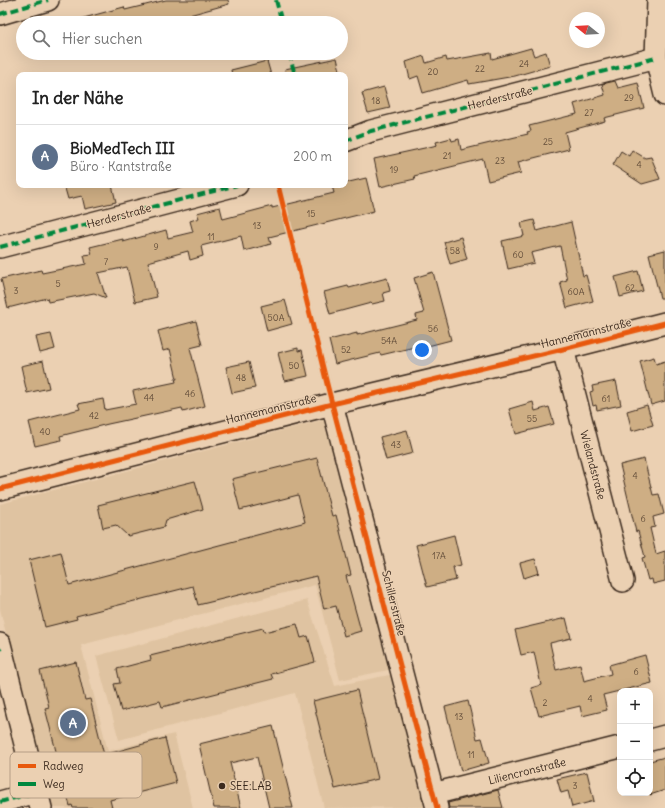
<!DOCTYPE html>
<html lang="de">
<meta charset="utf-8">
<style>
:root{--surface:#fff;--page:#f6f6f6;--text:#222;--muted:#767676;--line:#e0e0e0;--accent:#7c3aed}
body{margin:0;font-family:Delius,sans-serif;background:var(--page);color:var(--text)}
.controls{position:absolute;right:12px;bottom:12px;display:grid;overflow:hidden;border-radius:8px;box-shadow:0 4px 16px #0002}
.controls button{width:36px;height:36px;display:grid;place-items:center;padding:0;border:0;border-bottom:1px solid var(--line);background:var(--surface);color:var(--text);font:20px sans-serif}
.compass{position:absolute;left:569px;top:12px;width:36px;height:36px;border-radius:50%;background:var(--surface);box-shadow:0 4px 16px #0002;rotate:288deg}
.you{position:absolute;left:422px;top:350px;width:14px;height:14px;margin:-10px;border:3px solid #fff;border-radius:50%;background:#1a73e8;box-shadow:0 0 0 6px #1a73e833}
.badge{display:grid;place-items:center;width:26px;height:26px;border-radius:50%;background:var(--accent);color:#fff;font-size:13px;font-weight:700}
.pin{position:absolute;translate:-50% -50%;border:2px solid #fff;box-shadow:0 1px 4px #0006}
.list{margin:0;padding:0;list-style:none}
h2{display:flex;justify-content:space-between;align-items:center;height:52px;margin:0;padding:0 16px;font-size:17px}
h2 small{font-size:13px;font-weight:400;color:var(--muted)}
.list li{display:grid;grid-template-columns:26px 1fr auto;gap:12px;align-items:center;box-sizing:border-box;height:64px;padding:0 16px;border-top:1px solid var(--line)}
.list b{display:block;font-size:15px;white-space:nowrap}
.list p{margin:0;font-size:13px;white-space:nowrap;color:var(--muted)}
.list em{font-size:13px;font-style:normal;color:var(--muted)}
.icon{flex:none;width:22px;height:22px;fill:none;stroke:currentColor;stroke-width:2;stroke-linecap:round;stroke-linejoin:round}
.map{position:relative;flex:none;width:665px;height:808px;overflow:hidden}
.search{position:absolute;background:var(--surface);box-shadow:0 4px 16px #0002;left:16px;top:16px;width:332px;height:44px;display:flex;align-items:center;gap:10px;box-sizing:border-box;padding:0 14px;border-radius:22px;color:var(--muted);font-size:15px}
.panel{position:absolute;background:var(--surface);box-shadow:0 4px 16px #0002;left:16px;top:72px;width:332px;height:116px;border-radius:8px}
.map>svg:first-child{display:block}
.built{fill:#dfc3a1}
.building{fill:#ceae84;stroke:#3b2a1e}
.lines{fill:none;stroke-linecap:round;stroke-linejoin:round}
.minor-casing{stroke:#3b2a1e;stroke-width:24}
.minor{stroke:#ebd0b2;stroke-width:21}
.quiet{stroke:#00873e;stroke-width:4;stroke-dasharray:8 4;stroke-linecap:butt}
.cycleway-casing{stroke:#ebd0b2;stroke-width:8}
.cycleway{stroke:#e8590c;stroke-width:5}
.poi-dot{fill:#3b2a1e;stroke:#ebd0b2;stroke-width:1.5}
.labels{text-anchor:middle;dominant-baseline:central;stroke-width:3;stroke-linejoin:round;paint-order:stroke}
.number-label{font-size:9px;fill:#604b38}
.street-label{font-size:11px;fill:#3b2a1e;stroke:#ebd0b2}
.poi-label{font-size:11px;fill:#3b2a1e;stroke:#ebd0b2;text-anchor:start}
.key{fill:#ebd0b2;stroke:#b69e86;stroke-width:1}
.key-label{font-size:11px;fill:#3b2a1e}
</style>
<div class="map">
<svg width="665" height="808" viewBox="0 0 665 808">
<rect width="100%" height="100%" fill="#ebd0b2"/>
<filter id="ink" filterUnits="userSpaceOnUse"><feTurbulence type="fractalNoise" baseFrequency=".025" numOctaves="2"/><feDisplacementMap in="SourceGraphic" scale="8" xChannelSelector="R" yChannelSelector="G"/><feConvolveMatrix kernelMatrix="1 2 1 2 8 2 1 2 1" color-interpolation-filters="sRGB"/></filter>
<g filter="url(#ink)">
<g class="built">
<polygon points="330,418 393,669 340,680 315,585 81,645 108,751 174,734 193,808 49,808 0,609 0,504"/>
<polygon points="307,600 335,686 394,674 429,807 324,808 295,693 119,740 96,656"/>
</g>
<g class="building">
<polygon points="166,0 228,0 229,4 175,19 176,23 81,23 80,19 124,7 125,10"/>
<polygon points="531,48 534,56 546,52 550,66 515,76 469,84 468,80 423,93 418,76 410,79 406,62 424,56 426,63 446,57 447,61 491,53 492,59"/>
<polygon points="337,58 341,75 286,75 285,69"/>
<polygon points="267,61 271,75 232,75 231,70"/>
<polygon points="615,81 618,88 638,83 644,108 604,118 605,121 565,132 569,149 518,162 521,173 488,181 483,159 414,176 415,179 380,187 374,159 429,147 437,145 436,142 451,138 452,141 459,139 461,150 528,134 527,132 531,131 529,126 577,114 574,104 605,95 602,84"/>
<polygon points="384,87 390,108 368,113 362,93"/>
<polygon points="632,150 645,158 651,157 660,179 642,184 613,165 621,151 629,156"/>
<polygon points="366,178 374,211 269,237 271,244 244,251 241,236 201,246 203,256 190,260 188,251 148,262 157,297 135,302 127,267 98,273 106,298 94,293 48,302 47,298 8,308 1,279 41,270 42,273 86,264 84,255 92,254 90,247 123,239 123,242 166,230 168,238 193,232 190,221 199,218 197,213 220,207 223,219 272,206 272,208 334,193 332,186 345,185 345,183"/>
<polygon points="64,185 112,185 116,202 85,209 82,196 68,199"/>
<polygon points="534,220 537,231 571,222 583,276 586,275 593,301 567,308 560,282 567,280 560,246 531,253 534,263 508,269 502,241 524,236 521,223"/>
<polygon points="461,237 467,259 450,264 444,242"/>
<polygon points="665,250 665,298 660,298 649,254"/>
<polygon points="638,271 643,291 620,297 615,277"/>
<polygon points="433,272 451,340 424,347 423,345 381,355 380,353 335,364 329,340 357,333 357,335 417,320 416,315 424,313 414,278"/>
<polygon points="387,278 390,291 383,293 385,301 372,304 371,303 330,314 324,292 348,286 349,288"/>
<polygon points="285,300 292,324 267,331 261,306"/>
<polygon points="196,321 202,345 190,348 205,406 183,412 182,408 108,424 60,436 61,440 35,446 29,422 80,409 78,404 103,399 105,410 136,404 133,391 176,382 175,379 177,379 170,349 163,351 158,331"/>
<polygon points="51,334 55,349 40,353 36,337"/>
<polygon points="298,348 298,351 302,350 308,376 285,381 278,353"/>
<polygon points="654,357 656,364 665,361 665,401 651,405 640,361"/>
<polygon points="43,361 49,388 27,393 21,366"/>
<polygon points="249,362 255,388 232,393 226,367"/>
<polygon points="616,381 621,405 597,410 596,405 593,406 590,392 593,391 592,386"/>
<polygon points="533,402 535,411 549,407 554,424 516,434 509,409"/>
<polygon points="647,405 653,425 632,431 627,411"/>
<polygon points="407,430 413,453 386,460 380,437"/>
<polygon points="317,458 332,516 336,515 351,575 346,576 361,631 344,636 336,606 324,609 316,576 198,605 193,586 76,616 77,619 45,627 29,560 61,552 69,585 302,523 305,522 298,495 240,510 232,479"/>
<polygon points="644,459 653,495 659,494 664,514 653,517 655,527 650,528 656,554 665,551 665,581 653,584 652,579 648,580 642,558 645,557 638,531 636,532 620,465"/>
<polygon points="195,481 203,509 166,520 164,527 128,536 116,525 103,528 98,505"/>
<polygon points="454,535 461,565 453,567 456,580 427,587 416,545"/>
<polygon points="535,559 539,573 524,578 520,563"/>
<polygon points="566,618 571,638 550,643 556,670 580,664 584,681 611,674 609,665 645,655 652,683 603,695 607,710 582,716 580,706 539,716 531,688 541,685 534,652 521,655 515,630"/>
<polygon points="297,624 301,638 308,636 315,662 271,674 273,679 162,707 160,701 121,711 114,684 120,683 117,669 151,660 150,656 263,628 264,632"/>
<polygon points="76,662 85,700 90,699 104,755 165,738 176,783 110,800 112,808 73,808 72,805 70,806 45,708 49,707 40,671"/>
<polygon points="357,690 378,779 335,789 313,701"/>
<polygon points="468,701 477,739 482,738 489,763 461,771 445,707"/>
<polygon points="273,726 293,808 269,808 257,757 230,763 241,808 214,808 199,744"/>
<polygon points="665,757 665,790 650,795 650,761"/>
<polygon points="587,772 594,801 572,807 568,791 561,793 557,779"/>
<polygon points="498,790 503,808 449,808 448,803"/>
</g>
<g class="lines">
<defs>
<g id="minor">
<polyline points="658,0 656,58 665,95"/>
<polyline points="0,14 48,0"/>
<polyline points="345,141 371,131 656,58"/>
<polyline points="0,247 237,185"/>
<polyline points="563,349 623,581"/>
<polyline points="332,404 437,808"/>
<polyline points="0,489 332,404 563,349 665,323"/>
<polyline points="0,644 41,808"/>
<polyline points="650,740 665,736"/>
<polyline points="433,794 620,747"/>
<polyline points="0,802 37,792"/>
</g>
</defs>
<use href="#minor" class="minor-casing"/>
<use href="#minor" class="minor"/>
<g class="quiet">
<polyline points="276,0 282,23"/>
<polyline points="0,14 48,0"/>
<polyline points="289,53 295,75"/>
<polyline points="345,141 371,131 656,58"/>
<polyline points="0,247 237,185"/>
<polyline points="0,649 1,648"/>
<polyline points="0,802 37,792"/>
</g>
<defs>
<g id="cycleway">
<polyline points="278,185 328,388 437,808"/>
<polyline points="0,489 332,404 563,349 665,323"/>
</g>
</defs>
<use href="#cycleway" class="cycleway-casing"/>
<use href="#cycleway" class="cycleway"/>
</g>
</g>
<circle class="poi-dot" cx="222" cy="786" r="4"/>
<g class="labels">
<g class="number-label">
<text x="524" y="63">24</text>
<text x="480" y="68">22</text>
<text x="433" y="71">20</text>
<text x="629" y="97">29</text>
<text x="376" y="100">18</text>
<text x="589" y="112">27</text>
<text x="548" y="141">25</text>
<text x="447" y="155">21</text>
<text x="500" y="160">23</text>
<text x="639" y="164">4</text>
<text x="394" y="169">19</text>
<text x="311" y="213">15</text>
<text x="257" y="225">13</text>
<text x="211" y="236">11</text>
<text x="156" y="246">9</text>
<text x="455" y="250">58</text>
<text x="518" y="254">60</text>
<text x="106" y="261">7</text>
<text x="58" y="283">5</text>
<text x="630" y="287">62</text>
<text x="16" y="290">3</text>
<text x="576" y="291">60A</text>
<text x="276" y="317">50A</text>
<text x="433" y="328">56</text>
<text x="389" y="340">54A</text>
<text x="346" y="349">52</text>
<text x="294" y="365">50</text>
<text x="241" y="377">48</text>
<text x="190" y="393">46</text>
<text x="149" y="397">44</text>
<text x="606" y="398">61</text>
<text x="94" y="415">42</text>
<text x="532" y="418">55</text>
<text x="45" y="431">40</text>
<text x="396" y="444">43</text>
<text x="635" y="475">4</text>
<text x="643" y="518">6</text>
<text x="439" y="555">17A</text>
<text x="636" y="671">6</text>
<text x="590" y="698">4</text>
<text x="545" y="702">2</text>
<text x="459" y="716">13</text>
<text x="471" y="754">11</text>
<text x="575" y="785">3</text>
</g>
<g class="street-label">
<text transform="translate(500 98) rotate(-14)">Herderstraße</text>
<text transform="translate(119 216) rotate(-15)">Herderstraße</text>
<text transform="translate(586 333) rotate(-14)">Hannemannstraße</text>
<text transform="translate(271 409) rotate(-14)">Hannemannstraße</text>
<text transform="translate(593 465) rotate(75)">Wielandstraße</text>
<text transform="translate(394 603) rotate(76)">Schillerstraße</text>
<text transform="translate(527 771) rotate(-14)">Liliencronstraße</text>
</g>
<g class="poi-label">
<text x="230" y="786">SEE:LAB</text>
</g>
</g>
<rect x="10" y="752" width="132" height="46" rx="6" class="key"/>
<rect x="18" y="764" width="18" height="4" fill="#e8590c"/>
<rect x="18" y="782" width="18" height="4" fill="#00873e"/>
<g class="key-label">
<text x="43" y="770">Radweg</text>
<text x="43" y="788">Weg</text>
</g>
</svg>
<div class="controls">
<button>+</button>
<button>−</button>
<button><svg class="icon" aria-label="locate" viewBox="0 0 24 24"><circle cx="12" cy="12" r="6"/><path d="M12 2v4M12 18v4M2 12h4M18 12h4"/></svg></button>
</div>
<svg class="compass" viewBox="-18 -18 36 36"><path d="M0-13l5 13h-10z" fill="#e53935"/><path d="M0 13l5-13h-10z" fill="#767676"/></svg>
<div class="you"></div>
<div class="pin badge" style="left:73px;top:723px;background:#5c6f8a">A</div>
<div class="search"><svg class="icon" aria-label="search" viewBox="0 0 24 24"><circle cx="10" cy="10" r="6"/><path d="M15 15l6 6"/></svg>Hier suchen</div>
<section class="panel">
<h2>In der Nähe<small></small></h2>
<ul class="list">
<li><span class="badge" style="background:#5c6f8a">A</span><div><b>BioMedTech III</b><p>Büro · Kantstraße</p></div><em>200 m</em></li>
</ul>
</section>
</div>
